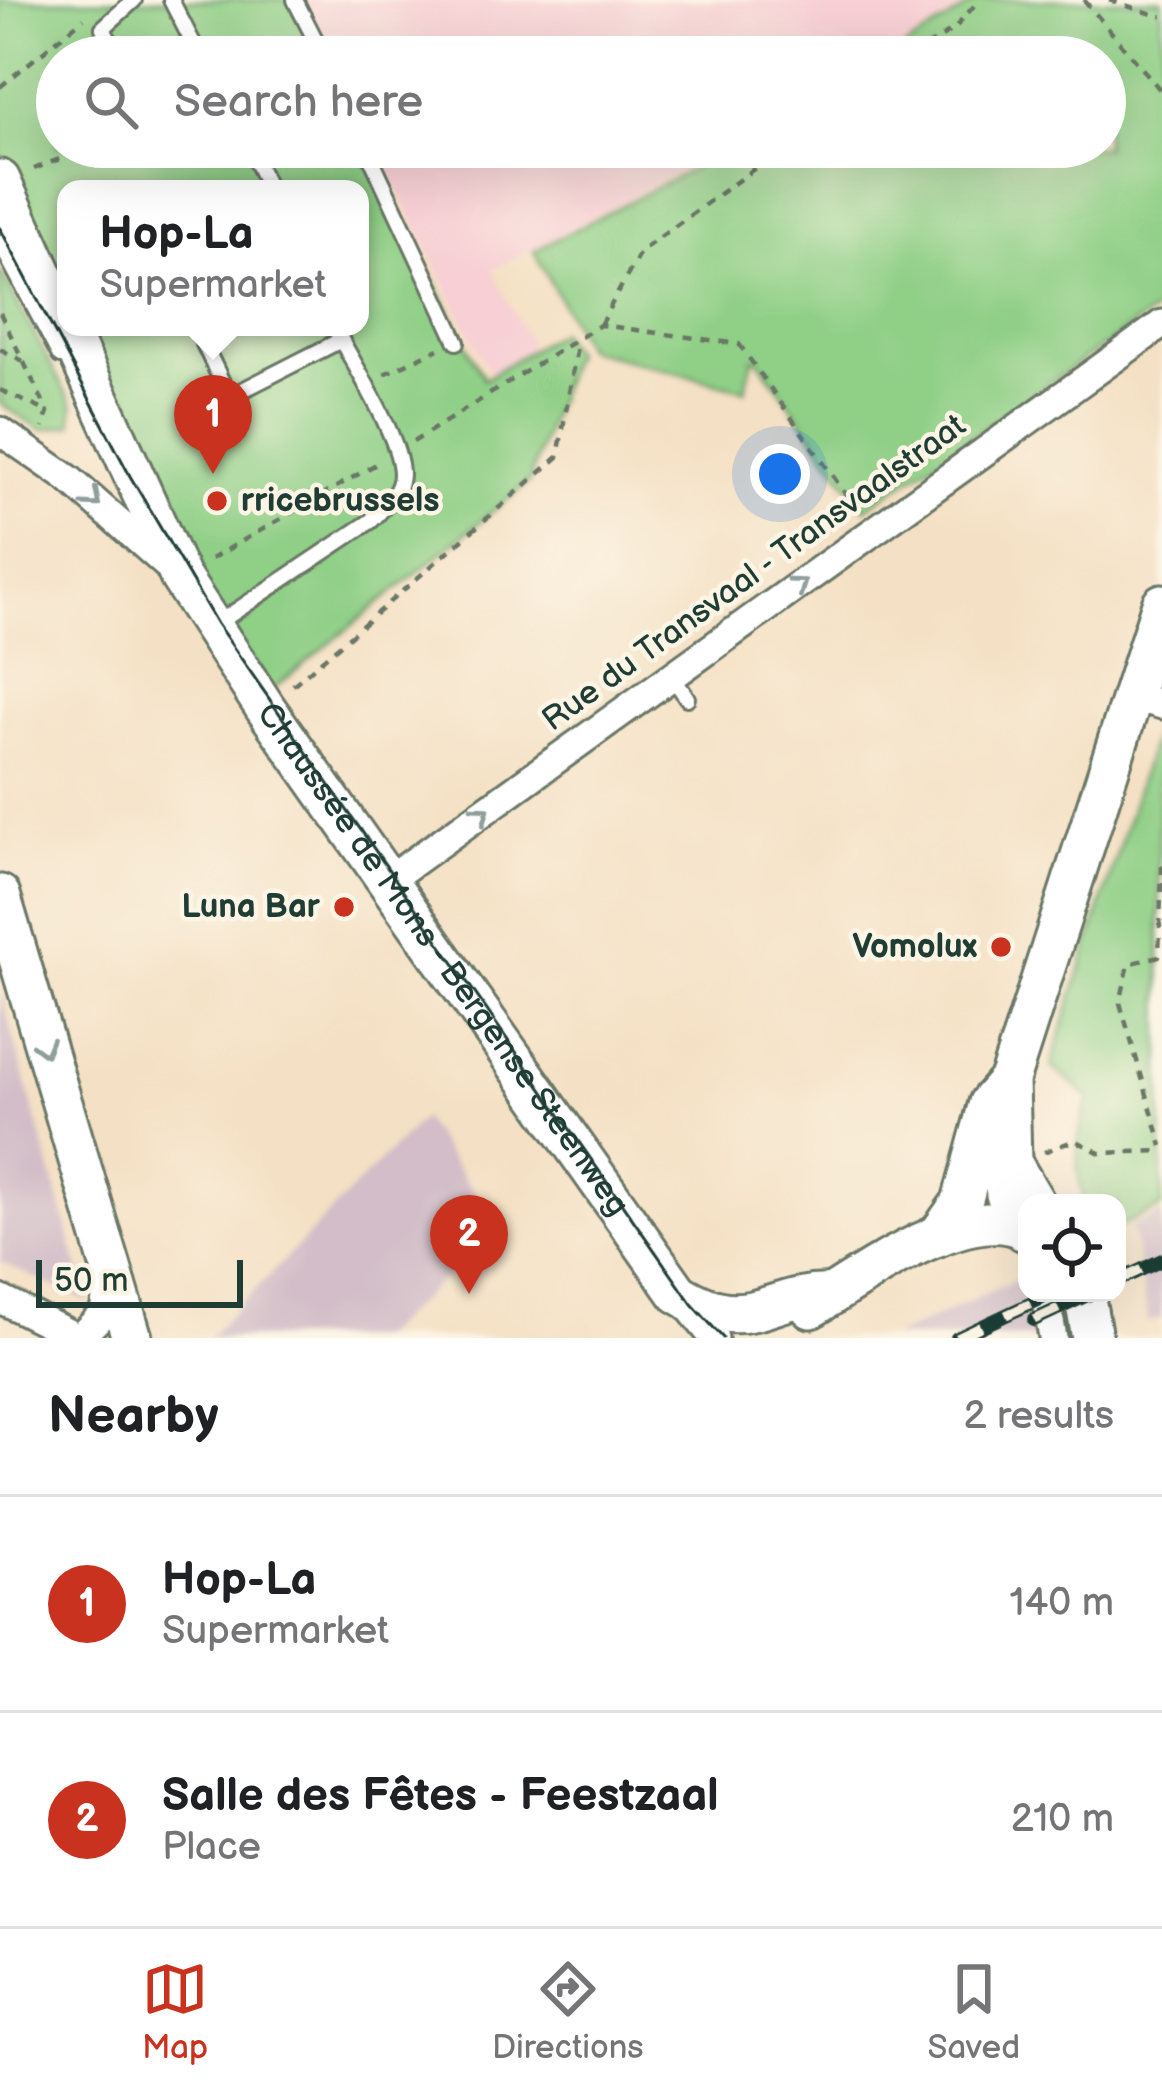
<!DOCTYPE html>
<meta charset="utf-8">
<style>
:root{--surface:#fff;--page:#f6f6f6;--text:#202124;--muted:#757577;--line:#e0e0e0;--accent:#c8321e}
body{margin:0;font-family:"Balsamiq Sans",sans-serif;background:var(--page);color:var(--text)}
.controls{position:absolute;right:36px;bottom:36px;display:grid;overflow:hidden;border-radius:24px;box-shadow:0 12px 48px #0002}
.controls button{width:108px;height:108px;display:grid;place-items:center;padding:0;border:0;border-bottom:3px solid var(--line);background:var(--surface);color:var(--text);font:60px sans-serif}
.scale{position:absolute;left:36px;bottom:30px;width:207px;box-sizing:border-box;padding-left:12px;border:6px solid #1f3d34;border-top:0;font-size:33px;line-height:42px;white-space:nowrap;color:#1f3d34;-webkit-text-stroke:9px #fcf5e5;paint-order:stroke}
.you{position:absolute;left:780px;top:474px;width:42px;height:42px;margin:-30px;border:9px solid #fff;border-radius:50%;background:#1a73e8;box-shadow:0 0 0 18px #1a73e833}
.badge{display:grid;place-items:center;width:78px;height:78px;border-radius:50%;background:var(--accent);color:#fff;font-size:39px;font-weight:700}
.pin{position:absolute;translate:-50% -99px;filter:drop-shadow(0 3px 6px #0008)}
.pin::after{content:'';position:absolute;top:63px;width:42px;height:36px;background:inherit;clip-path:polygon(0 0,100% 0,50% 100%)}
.popup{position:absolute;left:57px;top:180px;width:312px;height:156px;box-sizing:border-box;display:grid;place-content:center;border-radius:24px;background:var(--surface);filter:drop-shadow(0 3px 9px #0005);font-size:39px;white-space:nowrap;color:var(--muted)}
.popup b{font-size:45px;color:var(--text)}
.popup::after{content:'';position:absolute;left:50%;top:100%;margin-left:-24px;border:24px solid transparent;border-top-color:var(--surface)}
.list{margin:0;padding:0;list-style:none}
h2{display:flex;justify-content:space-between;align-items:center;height:156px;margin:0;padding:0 48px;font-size:51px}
h2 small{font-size:39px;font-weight:400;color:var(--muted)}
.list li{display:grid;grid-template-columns:78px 1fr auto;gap:36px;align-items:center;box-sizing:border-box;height:216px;padding:0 48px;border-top:3px solid var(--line)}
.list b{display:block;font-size:45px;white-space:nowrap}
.list p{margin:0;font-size:39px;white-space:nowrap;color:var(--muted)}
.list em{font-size:39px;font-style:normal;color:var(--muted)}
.icon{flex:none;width:66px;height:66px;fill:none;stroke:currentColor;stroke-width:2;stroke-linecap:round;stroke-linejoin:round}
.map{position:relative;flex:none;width:1162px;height:1338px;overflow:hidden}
.search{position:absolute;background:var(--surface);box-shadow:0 12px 48px #0002;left:36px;right:36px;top:36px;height:132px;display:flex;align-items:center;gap:30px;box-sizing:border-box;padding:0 42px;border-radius:66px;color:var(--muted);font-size:45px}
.sheet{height:588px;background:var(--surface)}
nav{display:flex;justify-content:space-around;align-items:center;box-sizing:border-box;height:168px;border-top:3px solid var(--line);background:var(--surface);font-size:33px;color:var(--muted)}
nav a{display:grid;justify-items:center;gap:6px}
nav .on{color:var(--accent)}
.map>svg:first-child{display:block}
.built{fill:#f7cfd4}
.industrial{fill:#d2bdc8}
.green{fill:#8fcf86;stroke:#57865d;stroke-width:3}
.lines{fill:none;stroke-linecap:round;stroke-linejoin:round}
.lane-casing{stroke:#6a7666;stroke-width:20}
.street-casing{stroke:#6a7666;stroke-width:33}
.secondary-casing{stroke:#6a7666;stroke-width:45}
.path{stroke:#6a7666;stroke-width:4.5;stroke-dasharray:9 9;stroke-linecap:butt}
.lane{stroke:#fff;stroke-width:14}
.street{stroke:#fff;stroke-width:27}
.secondary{stroke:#fff;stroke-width:39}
.tram{stroke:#1f3d34;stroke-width:3}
.rail-casing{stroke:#1f3d34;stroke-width:14}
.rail{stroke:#fcf5e5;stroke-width:9;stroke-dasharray:27;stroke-linecap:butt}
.oneway{stroke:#8f9e9a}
.poi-dot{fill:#c8321e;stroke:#fcf5e5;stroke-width:4.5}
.labels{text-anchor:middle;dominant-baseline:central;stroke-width:9;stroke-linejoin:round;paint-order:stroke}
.poi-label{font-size:33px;font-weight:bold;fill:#1f3d34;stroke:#fcf5e5;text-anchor:end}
.street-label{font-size:33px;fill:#1f3d34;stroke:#fcf5e5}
</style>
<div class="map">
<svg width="1162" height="1338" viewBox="0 0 1162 1338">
<rect width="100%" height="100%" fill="#fcf5e5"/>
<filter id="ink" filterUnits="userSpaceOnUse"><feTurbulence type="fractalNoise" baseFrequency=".00833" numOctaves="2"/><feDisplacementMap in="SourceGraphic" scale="24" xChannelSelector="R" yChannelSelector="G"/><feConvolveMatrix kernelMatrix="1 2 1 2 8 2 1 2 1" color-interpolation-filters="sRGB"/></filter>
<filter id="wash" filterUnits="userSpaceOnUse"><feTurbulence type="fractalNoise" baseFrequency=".004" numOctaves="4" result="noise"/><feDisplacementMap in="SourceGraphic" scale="48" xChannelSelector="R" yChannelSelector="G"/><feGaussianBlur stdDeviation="2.7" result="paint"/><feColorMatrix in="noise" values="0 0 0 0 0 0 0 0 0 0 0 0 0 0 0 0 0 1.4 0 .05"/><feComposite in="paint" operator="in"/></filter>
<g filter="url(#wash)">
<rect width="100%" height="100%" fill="#f4e0c4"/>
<g class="built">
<polygon points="301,0 974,0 887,57 330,57"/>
<polygon points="376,147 726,147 492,270 531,346 490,373"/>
</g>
<g class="industrial">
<polygon points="0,990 88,1302 0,1262"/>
<polygon points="422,1118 498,1228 379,1338 208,1338"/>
<polygon points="1162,1213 1162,1318 1148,1322 1132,1227"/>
<polygon points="1026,1276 1035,1338 892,1338 997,1288"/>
</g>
<g class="green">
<polygon points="0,0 289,0 318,57 57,57 57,147 365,147 484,379 559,332 572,352 529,482 272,690 207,602 76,327 360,327 360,189 66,189 66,307 0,169"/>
<polygon points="979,0 1162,0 1162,306 865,509 758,359 753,359 745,390 586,349 534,251 735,147 1105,147 1105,57 891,57"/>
<polygon points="0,270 73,406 72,425 42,430 0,404"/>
<path d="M1158,722l4,485 -45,20v-24h-32c-13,-40 -8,-65 4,-105l-38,-32z"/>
</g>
</g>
<g filter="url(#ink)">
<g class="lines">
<defs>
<g id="lane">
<polyline points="171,0 200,57"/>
<polyline points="295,0 324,57"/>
<polyline points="117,57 103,28 134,0"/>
<polyline points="249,147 269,189"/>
<polyline points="366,147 457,342"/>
<polyline points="0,243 60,356"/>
<polyline points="196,327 229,397 341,340"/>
<path d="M215,625l156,-104c12,-13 30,-28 30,-47 0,-36 -49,-113 -67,-147"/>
<polyline points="672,676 687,698"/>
</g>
<g id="street">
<polyline points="0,431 69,479 169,567"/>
<polyline points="1132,696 1162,705"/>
<polyline points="387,881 1162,324"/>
<polyline points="995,1142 1000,1195 1021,1236"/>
<polyline points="1045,1293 1053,1338"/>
<polyline points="0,1299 78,1338"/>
<polyline points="684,1301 714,1338"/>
<polyline points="79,1338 104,1313 109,1276"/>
</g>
<g id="secondary">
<path id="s1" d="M0,180l180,397 86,132 412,584c72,45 89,-1 153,2"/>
<polyline points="0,895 132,1338"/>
<polyline points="1035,1203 1011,1162 1009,1080 1162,604"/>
<polyline points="938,1236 962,1202 989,1103 1009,1080"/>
<polyline points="1084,1293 1092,1338"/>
<path d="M811,1308c50,-31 160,-111 216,-77"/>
</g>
</defs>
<use href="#lane" class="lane-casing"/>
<use href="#street" class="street-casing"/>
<use href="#secondary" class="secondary-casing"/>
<g class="path">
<polyline points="1084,0 1162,92"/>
<polyline points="1109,0 1162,17"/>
<polyline points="912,57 955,28 979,0"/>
<polyline points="0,87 84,18"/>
<polyline points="34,169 90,147"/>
<polyline points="0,313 48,412 43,428"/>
<polyline points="600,325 641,251 784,147"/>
<polyline points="0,349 23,361"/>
<polyline points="384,374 439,349"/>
<polyline points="0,390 48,412"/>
<polyline points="413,442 600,325 739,344 857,510"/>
<polyline points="211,559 378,463"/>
<polyline points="293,685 558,457 577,346"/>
<polyline points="1162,865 1159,956 1129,964 1120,1003 1162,1146"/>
<polyline points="1044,1152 1075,1140 1100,1153 1162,1151"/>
</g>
<use href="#lane" class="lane"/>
<use href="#street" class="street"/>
<use href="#secondary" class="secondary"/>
<polyline class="tram" points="0,228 130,476 217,624 692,1304 723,1338"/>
<defs>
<g id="rail">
<polyline points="1117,1281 1162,1260"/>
<polyline points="1034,1320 1092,1293"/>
<polyline points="957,1338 1053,1293"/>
</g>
</defs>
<use href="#rail" class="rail-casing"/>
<use href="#rail" class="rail"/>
</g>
<defs><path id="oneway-chevron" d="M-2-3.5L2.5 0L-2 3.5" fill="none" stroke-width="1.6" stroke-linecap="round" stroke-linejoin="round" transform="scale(3)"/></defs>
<g class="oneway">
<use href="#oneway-chevron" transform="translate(93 500) rotate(41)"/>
<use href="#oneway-chevron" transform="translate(799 585) rotate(-36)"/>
<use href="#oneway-chevron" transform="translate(482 813) rotate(-36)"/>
<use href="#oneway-chevron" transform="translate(44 1048) rotate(74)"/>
</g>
</g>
<g class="poi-dot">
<circle cx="217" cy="501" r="12"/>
<circle cx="344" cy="907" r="12"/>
<circle cx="1001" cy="947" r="12"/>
</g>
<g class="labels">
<g class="poi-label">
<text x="241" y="501" text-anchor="start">rricebrussels</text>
<text x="320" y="907">Luna Bar</text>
<text x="977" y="947">Vomolux</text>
</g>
<g class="street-label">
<text transform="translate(754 573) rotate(-36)">Rue du Transvaal - Transvaalstraat</text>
<text stroke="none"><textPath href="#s1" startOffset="900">Chaussée de Mons - Bergense Steenweg</textPath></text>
</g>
</g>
</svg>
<div class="controls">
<button><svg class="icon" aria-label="locate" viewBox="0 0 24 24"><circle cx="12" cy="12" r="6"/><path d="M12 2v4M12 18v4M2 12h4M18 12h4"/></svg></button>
</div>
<div class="scale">50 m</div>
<div class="you"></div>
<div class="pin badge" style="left:213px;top:474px">1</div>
<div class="popup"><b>Hop-La</b>Supermarket</div>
<div class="pin badge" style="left:469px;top:1294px">2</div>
<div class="search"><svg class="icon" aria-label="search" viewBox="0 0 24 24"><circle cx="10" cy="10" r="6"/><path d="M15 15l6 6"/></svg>Search here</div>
</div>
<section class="sheet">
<h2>Nearby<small>2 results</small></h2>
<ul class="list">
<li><span class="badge">1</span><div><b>Hop-La</b><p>Supermarket</p></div><em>140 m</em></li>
<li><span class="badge">2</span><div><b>Salle des Fêtes - Feestzaal</b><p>Place</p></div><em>210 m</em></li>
</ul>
</section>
<nav>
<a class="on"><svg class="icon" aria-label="map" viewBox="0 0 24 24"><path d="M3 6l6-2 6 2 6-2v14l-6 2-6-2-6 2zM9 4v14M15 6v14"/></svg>Map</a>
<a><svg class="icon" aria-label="directions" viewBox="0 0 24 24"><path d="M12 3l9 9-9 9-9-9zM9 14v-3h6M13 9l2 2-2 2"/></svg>Directions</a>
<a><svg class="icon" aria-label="saved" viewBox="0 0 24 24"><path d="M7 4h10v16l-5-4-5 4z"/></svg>Saved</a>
</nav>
